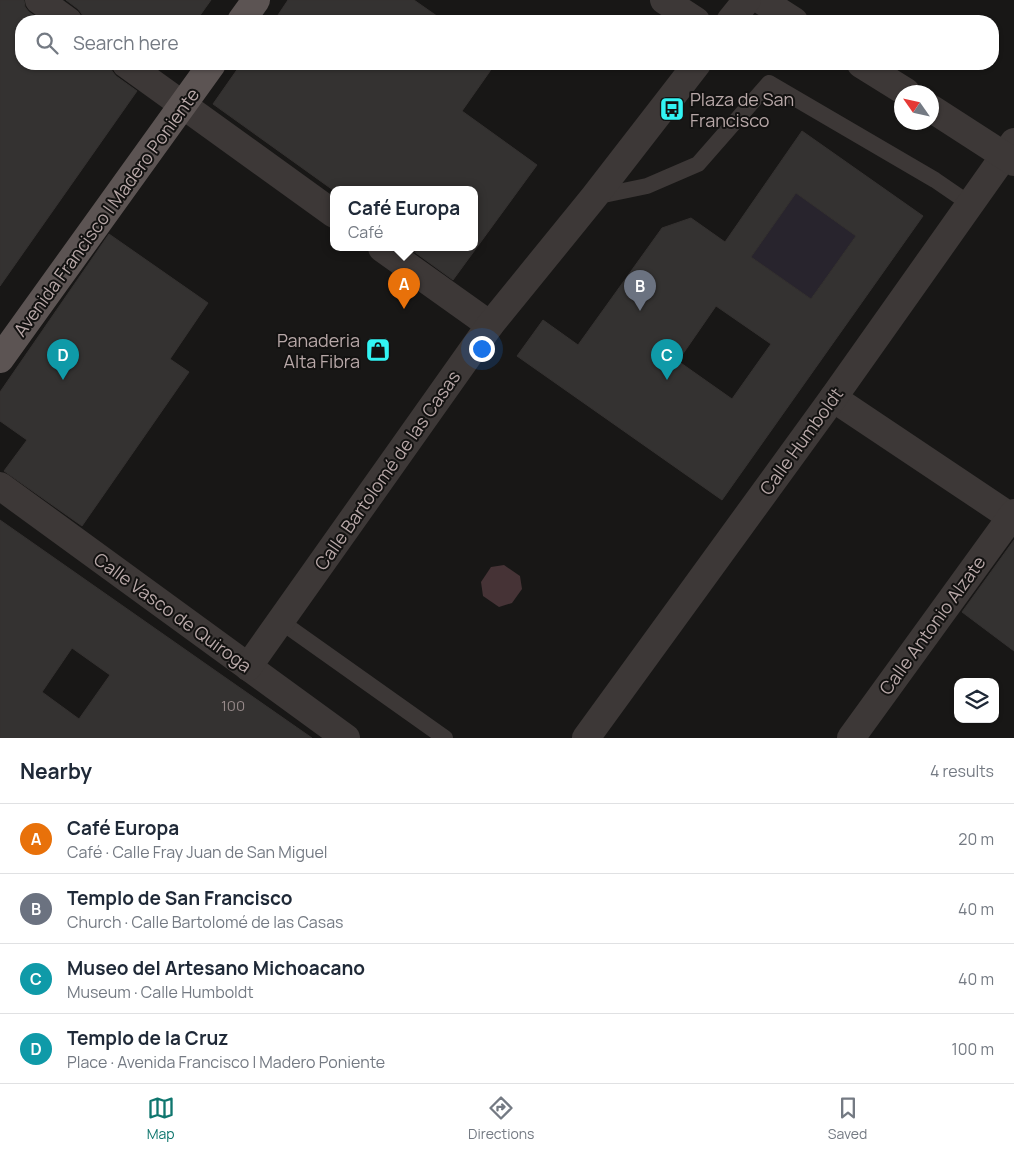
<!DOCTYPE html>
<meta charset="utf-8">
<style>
:root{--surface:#fff;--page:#f2f2f3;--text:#1f2937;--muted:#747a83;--line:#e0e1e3;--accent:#0f766e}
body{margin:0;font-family:Manrope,sans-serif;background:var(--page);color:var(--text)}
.controls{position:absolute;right:15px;bottom:15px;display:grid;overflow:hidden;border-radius:10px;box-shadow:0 1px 4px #0004}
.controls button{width:45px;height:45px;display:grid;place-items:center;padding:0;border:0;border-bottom:1px solid var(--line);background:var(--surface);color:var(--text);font:25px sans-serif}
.compass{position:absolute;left:894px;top:85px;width:45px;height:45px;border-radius:50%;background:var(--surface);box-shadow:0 1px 4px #0004;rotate:304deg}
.you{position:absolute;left:481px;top:348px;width:18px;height:18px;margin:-12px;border:4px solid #fff;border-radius:50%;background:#1a73e8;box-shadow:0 0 0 8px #1a73e833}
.badge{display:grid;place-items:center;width:32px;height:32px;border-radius:50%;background:var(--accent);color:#fff;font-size:16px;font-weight:700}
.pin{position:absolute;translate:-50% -41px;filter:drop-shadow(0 1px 2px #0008)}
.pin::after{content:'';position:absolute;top:26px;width:18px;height:15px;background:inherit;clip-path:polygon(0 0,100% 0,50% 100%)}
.popup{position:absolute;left:330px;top:186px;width:148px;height:65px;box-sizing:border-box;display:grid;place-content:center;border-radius:10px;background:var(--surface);filter:drop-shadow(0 1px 4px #0005);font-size:16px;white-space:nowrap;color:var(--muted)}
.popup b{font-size:19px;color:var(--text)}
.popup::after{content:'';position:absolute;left:50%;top:100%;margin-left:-10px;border:10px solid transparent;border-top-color:var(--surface)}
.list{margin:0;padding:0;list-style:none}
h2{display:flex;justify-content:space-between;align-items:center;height:65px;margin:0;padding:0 20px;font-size:21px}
h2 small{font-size:16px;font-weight:400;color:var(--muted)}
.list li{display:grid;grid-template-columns:32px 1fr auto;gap:15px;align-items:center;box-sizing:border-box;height:70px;padding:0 20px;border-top:1px solid var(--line)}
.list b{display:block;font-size:19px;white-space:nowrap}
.list p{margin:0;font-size:16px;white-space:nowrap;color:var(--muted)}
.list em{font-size:16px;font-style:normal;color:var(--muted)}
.icon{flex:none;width:28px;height:28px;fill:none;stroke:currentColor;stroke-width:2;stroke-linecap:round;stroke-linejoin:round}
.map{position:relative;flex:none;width:1014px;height:738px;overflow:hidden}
.search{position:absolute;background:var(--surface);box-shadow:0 1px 4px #0004;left:15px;right:15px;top:15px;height:55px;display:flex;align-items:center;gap:12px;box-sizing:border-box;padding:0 18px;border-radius:20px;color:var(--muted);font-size:19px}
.sheet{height:345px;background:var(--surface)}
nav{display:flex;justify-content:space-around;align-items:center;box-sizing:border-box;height:70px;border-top:1px solid var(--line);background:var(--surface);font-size:14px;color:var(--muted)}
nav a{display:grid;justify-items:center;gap:2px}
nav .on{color:var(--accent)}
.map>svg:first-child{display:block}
.green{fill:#28242d}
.water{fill:#463336}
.building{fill:#343231;stroke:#343130;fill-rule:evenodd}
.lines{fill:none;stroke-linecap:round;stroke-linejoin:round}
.service{stroke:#3d3837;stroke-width:16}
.minor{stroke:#3d3837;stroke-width:28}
.tertiary{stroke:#3d3837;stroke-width:28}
.primary{stroke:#5c5453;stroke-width:28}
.labels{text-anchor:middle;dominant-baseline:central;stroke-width:4;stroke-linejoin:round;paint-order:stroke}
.number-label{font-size:15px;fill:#978a8a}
.poi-label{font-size:18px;fill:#b8a8a8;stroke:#131211;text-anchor:start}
.street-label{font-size:18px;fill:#b8a8a8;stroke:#131211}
</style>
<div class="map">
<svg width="1014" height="738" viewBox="0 0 1014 738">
<rect width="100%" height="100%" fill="#181716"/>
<polygon class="green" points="796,193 856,236 811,299 751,257"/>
<polygon class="water" points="504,565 520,576 522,589 512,603 499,607 483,596 481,582 491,567"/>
<g class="building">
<polygon points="0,0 24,0 25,7 29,12 42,21 21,21 21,64 111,64 112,71 116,76 137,91 0,286"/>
<polygon points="66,0 211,0 196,21 83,21 82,14 78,9"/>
<polygon points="288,0 414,0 444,21 274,21"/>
<polygon points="241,64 495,64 462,111 537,165 453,280 409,248 474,248 474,190 333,190 213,104"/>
<path d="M802,131l121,85 -201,284 -205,-144 26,-36 35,25 84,-117 29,-10 34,24zM796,193l60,43 -45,63 -60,-42zM716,306l55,38 -39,55 -54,-38z"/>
<polygon points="109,234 208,303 170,359 189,372 82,526 4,471 27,440 0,421 0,392"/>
<path d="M0,520l223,156 89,62h-312zM72,648l38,27 -31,44 -37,-27z"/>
<polygon points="1014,540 1014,651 962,612"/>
</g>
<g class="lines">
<g class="service">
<polyline points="594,197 647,186 698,164 769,83 935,180 970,204"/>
<polyline points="280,621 445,738"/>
</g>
<g class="minor">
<polyline points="39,0 68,21"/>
<polyline points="126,64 334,214"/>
<polyline points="382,248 490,325"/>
<polyline points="833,398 1011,517"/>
<polyline points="0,486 346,738"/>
<polyline points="248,667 490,325 594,197 697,64"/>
<polyline points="586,738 833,398 1014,142"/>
</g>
<g class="tertiary">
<polyline points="664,0 696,21"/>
<polyline points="761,0 794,21"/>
<polyline points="730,21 747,0"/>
<polyline points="861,64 906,92"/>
<polyline points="932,109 1014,162"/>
<polyline points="851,738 1014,513"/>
</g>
<g class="primary">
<polyline points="241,21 256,0"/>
<polyline points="0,359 212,64"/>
</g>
</g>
<defs>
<symbol id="bus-square" viewBox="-11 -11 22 22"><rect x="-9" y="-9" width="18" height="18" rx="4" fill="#32f4f4" stroke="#131211"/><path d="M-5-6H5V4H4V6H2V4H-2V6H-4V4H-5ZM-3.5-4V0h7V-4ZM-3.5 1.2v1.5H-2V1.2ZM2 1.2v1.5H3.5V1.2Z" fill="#111"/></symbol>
<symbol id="shop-square" viewBox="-11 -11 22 22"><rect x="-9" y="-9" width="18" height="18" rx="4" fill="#32f4f4" stroke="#131211"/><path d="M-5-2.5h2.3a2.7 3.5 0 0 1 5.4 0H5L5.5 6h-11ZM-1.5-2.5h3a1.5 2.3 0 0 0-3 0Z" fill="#111"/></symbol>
</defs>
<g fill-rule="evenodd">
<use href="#bus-square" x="658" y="95" width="28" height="28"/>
<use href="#shop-square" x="364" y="336" width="28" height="28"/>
</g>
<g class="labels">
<g class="number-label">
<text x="233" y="705">100</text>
</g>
<g class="poi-label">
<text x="690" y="99">Plaza de San<tspan x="690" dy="21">Francisco</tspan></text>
<text x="360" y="340" text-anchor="end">Panaderia<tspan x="360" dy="21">Alta Fibra</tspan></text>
</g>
<g class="street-label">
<text transform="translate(106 212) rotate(-54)">Avenida Francisco I Madero Poniente</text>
<text transform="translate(801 441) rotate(-54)">Calle Humboldt</text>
<text transform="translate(387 470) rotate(-55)">Calle Bartolomé de las Casas</text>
<text transform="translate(173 612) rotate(36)">Calle Vasco de Quiroga</text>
<text transform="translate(932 625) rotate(-54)">Calle Antonio Alzate</text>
</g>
</g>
</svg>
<div class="controls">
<button><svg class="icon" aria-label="layers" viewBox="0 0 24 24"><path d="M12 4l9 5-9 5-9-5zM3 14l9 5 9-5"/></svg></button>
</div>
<svg class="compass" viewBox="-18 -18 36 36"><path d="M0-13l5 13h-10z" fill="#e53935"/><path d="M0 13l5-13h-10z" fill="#747a83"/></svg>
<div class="you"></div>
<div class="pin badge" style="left:404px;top:309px;background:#e8710a">A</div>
<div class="popup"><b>Café Europa</b>Café</div>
<div class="pin badge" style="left:640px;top:311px;background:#6b7280">B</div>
<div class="pin badge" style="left:667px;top:380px;background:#0f9aa8">C</div>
<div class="pin badge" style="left:63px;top:380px;background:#0f9aa8">D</div>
<div class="search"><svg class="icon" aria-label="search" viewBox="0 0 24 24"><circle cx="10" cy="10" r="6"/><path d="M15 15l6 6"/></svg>Search here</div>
</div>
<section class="sheet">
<h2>Nearby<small>4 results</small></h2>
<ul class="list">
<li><span class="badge" style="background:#e8710a">A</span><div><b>Café Europa</b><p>Café · Calle Fray Juan de San Miguel</p></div><em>20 m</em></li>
<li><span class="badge" style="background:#6b7280">B</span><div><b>Templo de San Francisco</b><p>Church · Calle Bartolomé de las Casas</p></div><em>40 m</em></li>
<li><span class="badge" style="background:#0f9aa8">C</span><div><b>Museo del Artesano Michoacano</b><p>Museum · Calle Humboldt</p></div><em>40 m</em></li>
<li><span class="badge" style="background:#0f9aa8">D</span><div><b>Templo de la Cruz</b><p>Place · Avenida Francisco I Madero Poniente</p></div><em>100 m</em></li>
</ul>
</section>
<nav>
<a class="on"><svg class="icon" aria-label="map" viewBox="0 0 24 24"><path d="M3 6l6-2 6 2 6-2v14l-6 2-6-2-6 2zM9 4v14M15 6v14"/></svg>Map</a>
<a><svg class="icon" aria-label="directions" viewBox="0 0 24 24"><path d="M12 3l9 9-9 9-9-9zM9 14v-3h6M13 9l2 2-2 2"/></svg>Directions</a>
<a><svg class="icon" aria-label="saved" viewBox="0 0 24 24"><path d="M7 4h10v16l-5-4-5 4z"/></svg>Saved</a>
</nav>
